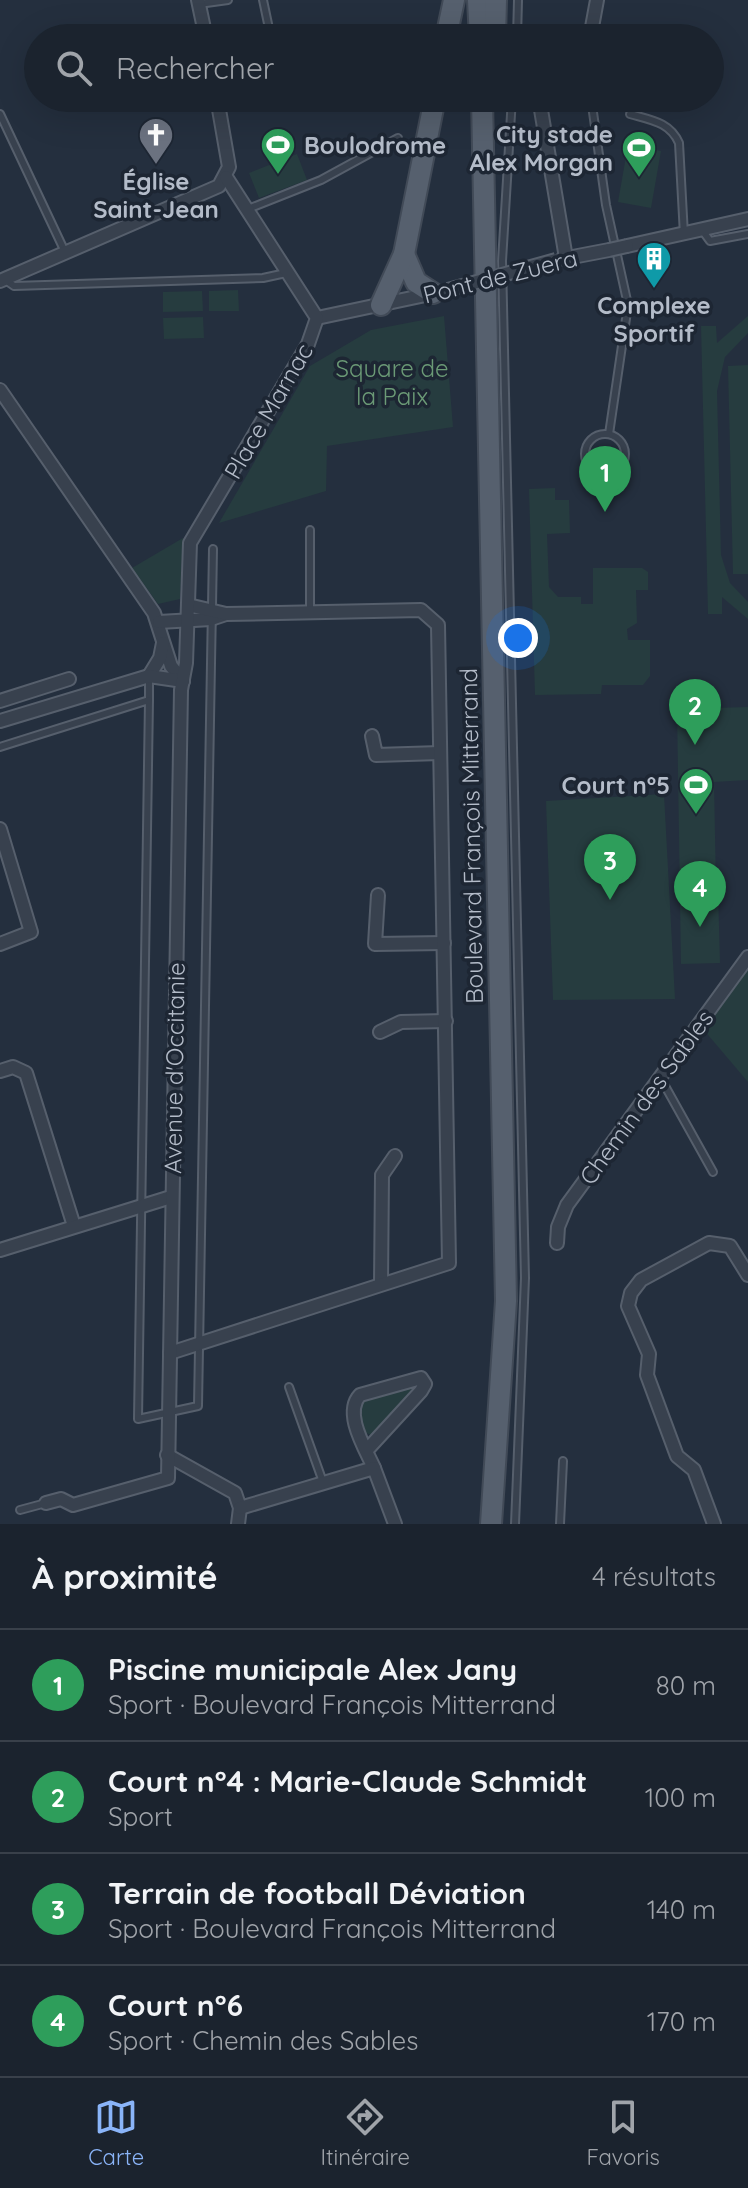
<!DOCTYPE html>
<html lang="fr">
<meta charset="utf-8">
<style>
:root{--surface:#1b232e;--page:#242b36;--text:#f1f3f6;--muted:#a0a4aa;--line:#39404a;--accent:#8ab4f8}
body{margin:0;font-family:Quicksand,sans-serif;background:var(--page);color:var(--text)}
.you{position:absolute;left:518px;top:638px;width:28px;height:28px;margin:-20px;border:6px solid #fff;border-radius:50%;background:#1a73e8;box-shadow:0 0 0 12px #1a73e833}
.badge{display:grid;place-items:center;width:52px;height:52px;border-radius:50%;background:var(--accent);color:#fff;font-size:26px;font-weight:700}
.pin{position:absolute;translate:-50% -66px;filter:drop-shadow(0 2px 4px #0008)}
.pin::after{content:'';position:absolute;top:42px;width:28px;height:24px;background:inherit;clip-path:polygon(0 0,100% 0,50% 100%)}
.list{margin:0;padding:0;list-style:none}
h2{display:flex;justify-content:space-between;align-items:center;height:104px;margin:0;padding:0 32px;font-size:34px}
h2 small{font-size:26px;font-weight:400;color:var(--muted)}
.list li{display:grid;grid-template-columns:52px 1fr auto;gap:24px;align-items:center;box-sizing:border-box;height:112px;padding:0 32px;border-top:2px solid var(--line)}
.list b{display:block;font-size:30px;white-space:nowrap}
.list p{margin:0;font-size:26px;white-space:nowrap;color:var(--muted)}
.list em{font-size:26px;font-style:normal;color:var(--muted)}
.icon{flex:none;width:44px;height:44px;fill:none;stroke:currentColor;stroke-width:2;stroke-linecap:round;stroke-linejoin:round}
.map{position:relative;flex:none;width:748px;height:1524px;overflow:hidden}
.search{position:absolute;background:var(--surface);box-shadow:0 8px 32px #0002;left:24px;right:24px;top:24px;height:88px;display:flex;align-items:center;gap:20px;box-sizing:border-box;padding:0 28px;border-radius:44px;color:var(--muted);font-size:30px}
.sheet{height:552px;background:var(--surface)}
nav{display:flex;justify-content:space-around;align-items:center;box-sizing:border-box;height:112px;border-top:2px solid var(--line);background:var(--surface);font-size:22px;color:var(--muted)}
nav a{display:grid;justify-items:center;gap:4px}
nav .on{color:var(--accent)}
.map>svg:first-child{display:block}
.green{fill:#263c3f}
.lines{fill:none;stroke-linecap:round;stroke-linejoin:round}
.lane-casing{stroke:#565f6c;stroke-width:10}
.street-casing{stroke:#565f6c;stroke-width:16}
.primary-casing{stroke:#414a57;stroke-width:24}
.lane{stroke:#38414e;stroke-width:6}
.street{stroke:#38414e;stroke-width:12}
.primary{stroke:#56606e;stroke-width:20}
.street-bridge-casing{stroke:#565f6c;stroke-width:16;stroke-linecap:butt}
.street-bridge{stroke:#38414e;stroke-width:12}
.labels{text-anchor:middle;dominant-baseline:central;stroke-width:7;stroke-linejoin:round;paint-order:stroke}
.poi-label{font-size:24px;font-weight:bold;fill:#b4bcc9;stroke:#1d2633;text-anchor:end}
.street-label{font-size:24px;fill:#b4bcc9;stroke:#1d2633}
.park-label{font-size:24px;fill:#6b9a76;stroke:#1d2633}
</style>
<div class="map">
<svg width="748" height="1524" viewBox="0 0 748 1524">
<rect width="100%" height="100%" fill="#242f3e"/>
<g class="green">
<polygon points="628,145 661,151 651,208 618,202"/>
<polygon points="297,154 307,180 259,198 249,173"/>
<polygon points="238,290 239,311 209,311 209,291"/>
<polygon points="202,291 203,311 163,312 163,292"/>
<polygon points="444,316 453,427 327,446 326,491 219,523 310,366 371,330"/>
<polygon points="748,316 748,333 725,357 717,391 721,555 730,583 748,602 748,619 722,597 722,614 708,614 701,326 716,326 717,343"/>
<polygon points="203,317 204,338 164,339 163,318"/>
<polygon points="748,365 748,574 733,574 728,366"/>
<polygon points="555,488 555,500 569,500 570,533 547,534 549,587 558,597 581,597 581,604 593,604 593,568 642,568 648,572 648,590 636,590 637,623 627,629 628,640 650,640 650,676 643,685 602,685 601,694 535,695 529,489"/>
<polygon points="183,538 180,599 158,604 132,568"/>
<polygon points="748,707 748,780 714,782 716,888 703,890 718,890 720,963 681,964 677,709"/>
<polygon points="664,794 675,999 553,1000 546,801"/>
<polygon points="748,967 748,1082 703,1029"/>
<polygon points="415,1385 373,1436 364,1432 356,1410 362,1400"/>
</g>
<g class="lines">
<defs>
<g id="lane">
<polyline points="263,0 271,38"/>
<polyline points="199,4 228,0"/>
<polyline points="517,38 518,0"/>
<polyline points="512,98 502,261 525,1278 515,1524"/>
<polyline points="591,98 606,205 628,305 609,434"/>
<polyline points="0,114 66,254"/>
<path d="M630,114c21,6 40,8 49,29l5,92"/>
<polyline points="248,209 321,180 398,138"/>
<polyline points="702,230 710,241 748,234"/>
<polyline points="4,279 14,286 263,278 286,273"/>
<circle cx="605" cy="454" r="20"/>
<polyline points="310,613 310,530"/>
<polyline points="149,676 149,700"/>
<polyline points="0,747 149,700 138,1419 198,1406 213,549"/>
<polyline points="660,1077 713,1172"/>
<polyline points="289,1387 323,1482"/>
<polyline points="20,1510 46,1503"/>
<polyline points="560,1524 563,1461"/>
</g>
<g id="street">
<polyline points="198,0 206,38"/>
<polyline points="590,38 597,0"/>
<polyline points="539,98 566,258"/>
<polyline points="627,246 748,219"/>
<polyline points="562,259 609,250"/>
<polyline points="0,281 219,186 229,167 217,98"/>
<polyline points="317,318 435,293"/>
<polyline points="0,390 154,613 171,666 183,681"/>
<polyline points="159,622 211,619 226,614"/>
<polyline points="149,676 160,658 163,643"/>
<polyline points="0,701 69,679"/>
<polyline points="0,721 149,676 183,681"/>
<polyline points="372,736 376,755 440,753"/>
<polyline points="0,829 31,932 0,944"/>
<polyline points="378,895 375,944 444,943"/>
<polyline points="380,1032 401,1022 446,1021"/>
<polyline points="0,1071 13,1067 26,1073 74,1226"/>
<polyline points="557,1243 558,1227 567,1205 748,957"/>
<polyline points="0,1250 171,1197"/>
<polyline points="381,1284 382,1175 395,1156"/>
<polyline points="170,1353 449,1263 438,625 421,610 226,614 188,605"/>
<path d="M366,1451l55,-60 4,-7 -4,-6 -61,17c-17,18 5,53 14,73"/>
<polyline points="167,1455 235,1493 240,1508 238,1524"/>
<polyline points="46,1503 61,1499 73,1505 168,1478 181,690 186,663 190,543 308,344 317,318 226,177"/>
<polyline points="240,1508 374,1468 395,1524"/>
<polyline points="714,1524 694,1470 677,1456 647,1375 649,1354 628,1306 631,1293 641,1280 709,1243 730,1246 748,1275"/>
</g>
<g id="primary">
<polyline points="478,0 480,38"/>
<polyline points="446,38 454,0"/>
<polyline points="495,38 496,0"/>
<polyline points="482,98 506,1301 491,1524"/>
<polyline points="404,254 416,282 433,293"/>
<polyline points="381,305 404,254 435,98"/>
</g>
</defs>
<use href="#lane" class="lane-casing"/>
<use href="#street" class="street-casing"/>
<use href="#primary" class="primary-casing"/>
<use href="#lane" class="lane"/>
<use href="#street" class="street"/>
<use href="#primary" class="primary"/>
<defs>
<g id="street-bridge">
<polyline points="609,250 627,246"/>
<polyline points="448,290 556,260"/>
</g>
</defs>
<use href="#street-bridge" class="street-bridge-casing"/>
<use href="#street-bridge" class="street-bridge"/>
</g>
<defs>
<symbol id="church-pin" viewBox="-11 -11 22 30"><path d="M0 17L-7.5 6A9.5 9.5 0 1 1 7.5 6Z" fill="#6b7280" stroke="#1d2633"/><path d="M-1.2-6h2.4v3.5h3.3v2.4h-3.3V6h-2.4V-.1h-3.3v-2.4h3.3Z" fill="#fff"/></symbol>
<symbol id="stadium-pin" viewBox="-11 -11 22 30"><path d="M0 17L-7.5 6A9.5 9.5 0 1 1 7.5 6Z" fill="#2e9e5b" stroke="#1d2633"/><path d="M0-5a6.5 5 0 1 0 0 10a6.5 5 0 1 0 0-10ZM-3.5-1.8h7v3.6h-7Z" fill="#fff"/></symbol>
<symbol id="building-pin" viewBox="-11 -11 22 30"><path d="M0 17L-7.5 6A9.5 9.5 0 1 1 7.5 6Z" fill="#0f9aa8" stroke="#1d2633"/><path d="M-4-6H4V6H1V3H-1V6H-4ZM-2.5-4.3h1.7v1.8h-1.7ZM.8-4.3h1.7v1.8H.8ZM-2.5-1h1.7V.8h-1.7ZM.8-1h1.7V.8H.8Z" fill="#fff"/></symbol>
</defs>
<g fill-rule="evenodd">
<use href="#church-pin" x="136" y="115" width="40" height="54"/>
<use href="#stadium-pin" x="258" y="125" width="40" height="54"/>
<use href="#stadium-pin" x="619" y="128" width="40" height="54"/>
<use href="#building-pin" x="634" y="239" width="40" height="54"/>
<use href="#stadium-pin" x="676" y="765" width="40" height="54"/>
</g>
<g class="labels">
<g class="poi-label">
<text x="613" y="134">City stade<tspan x="613" dy="28">Alex Morgan</tspan></text>
<text x="304" y="145" text-anchor="start">Boulodrome</text>
<text x="156" y="181" text-anchor="middle">Église<tspan x="156" dy="28">Saint-Jean</tspan></text>
<text x="654" y="305" text-anchor="middle">Complexe<tspan x="654" dy="28">Sportif</tspan></text>
<text x="670" y="785">Court n°5</text>
</g>
<g class="street-label">
<text transform="translate(500 276) rotate(-14)">Pont de Zuera</text>
<text transform="translate(268 411) rotate(-60)">Place Marnac</text>
<text transform="translate(471 836) rotate(-91)">Boulevard François Mitterrand</text>
<text transform="translate(174 1068) rotate(-89)">Avenue d'Occitanie</text>
<text transform="translate(646 1097) rotate(-54)">Chemin des Sables</text>
</g>
<g class="park-label">
<text x="392" y="368">Square de<tspan x="392" dy="28">la Paix</tspan></text>
</g>
</g>
</svg>
<div class="you"></div>
<div class="pin badge" style="left:605px;top:512px;background:#2e9e5b">1</div>
<div class="pin badge" style="left:695px;top:745px;background:#2e9e5b">2</div>
<div class="pin badge" style="left:610px;top:900px;background:#2e9e5b">3</div>
<div class="pin badge" style="left:700px;top:927px;background:#2e9e5b">4</div>
<div class="search"><svg class="icon" aria-label="search" viewBox="0 0 24 24"><circle cx="10" cy="10" r="6"/><path d="M15 15l6 6"/></svg>Rechercher</div>
</div>
<section class="sheet">
<h2>À proximité<small>4 résultats</small></h2>
<ul class="list">
<li><span class="badge" style="background:#2e9e5b">1</span><div><b>Piscine municipale Alex Jany</b><p>Sport · Boulevard François Mitterrand</p></div><em>80 m</em></li>
<li><span class="badge" style="background:#2e9e5b">2</span><div><b>Court n°4 : Marie-Claude Schmidt</b><p>Sport</p></div><em>100 m</em></li>
<li><span class="badge" style="background:#2e9e5b">3</span><div><b>Terrain de football Déviation</b><p>Sport · Boulevard François Mitterrand</p></div><em>140 m</em></li>
<li><span class="badge" style="background:#2e9e5b">4</span><div><b>Court n°6</b><p>Sport · Chemin des Sables</p></div><em>170 m</em></li>
</ul>
</section>
<nav>
<a class="on"><svg class="icon" aria-label="map" viewBox="0 0 24 24"><path d="M3 6l6-2 6 2 6-2v14l-6 2-6-2-6 2zM9 4v14M15 6v14"/></svg>Carte</a>
<a><svg class="icon" aria-label="directions" viewBox="0 0 24 24"><path d="M12 3l9 9-9 9-9-9zM9 14v-3h6M13 9l2 2-2 2"/></svg>Itinéraire</a>
<a><svg class="icon" aria-label="saved" viewBox="0 0 24 24"><path d="M7 4h10v16l-5-4-5 4z"/></svg>Favoris</a>
</nav>
